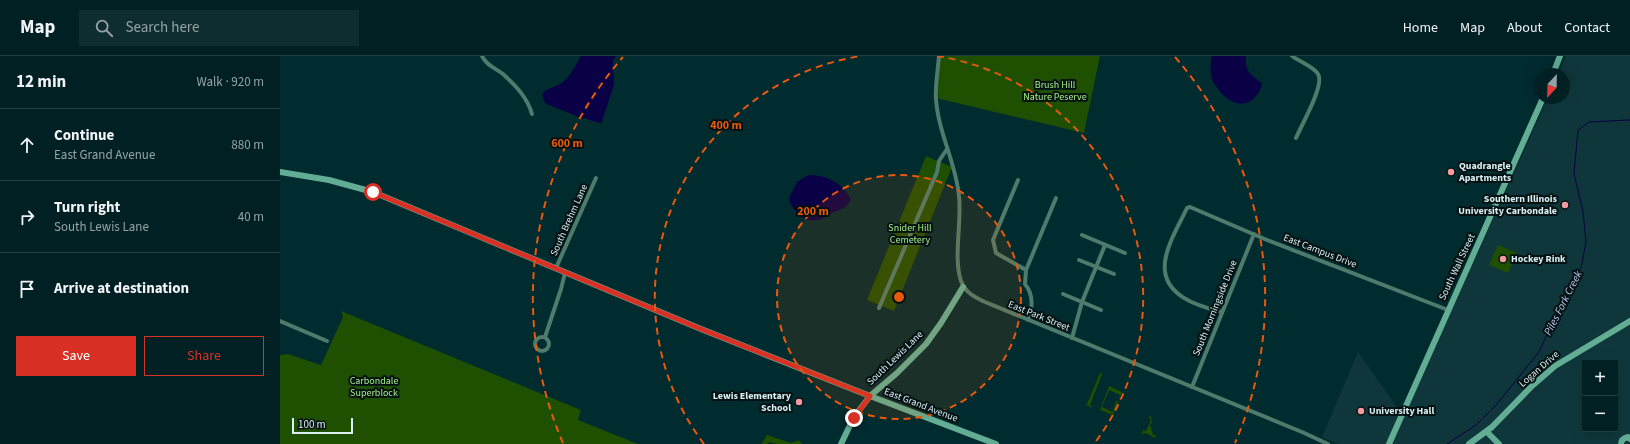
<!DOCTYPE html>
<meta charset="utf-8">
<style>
:root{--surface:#002023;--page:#0e2d30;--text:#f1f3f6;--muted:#95a3a6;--line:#223e41;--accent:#d93025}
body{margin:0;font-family:"Source Sans 3",sans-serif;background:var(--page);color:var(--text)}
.controls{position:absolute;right:12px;bottom:12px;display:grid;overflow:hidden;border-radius:0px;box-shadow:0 4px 16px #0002}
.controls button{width:36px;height:36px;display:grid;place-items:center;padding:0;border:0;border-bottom:1px solid var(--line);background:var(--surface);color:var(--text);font:20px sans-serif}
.compass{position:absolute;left:1254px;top:12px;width:36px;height:36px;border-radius:50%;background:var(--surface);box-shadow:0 4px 16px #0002;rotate:202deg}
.scale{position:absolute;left:12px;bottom:10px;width:61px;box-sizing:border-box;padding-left:4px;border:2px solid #daeff1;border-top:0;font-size:11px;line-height:14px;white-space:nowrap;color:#daeff1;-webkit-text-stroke:3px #031112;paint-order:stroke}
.stop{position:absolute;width:12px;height:12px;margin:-9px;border:3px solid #d93025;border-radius:50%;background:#fff}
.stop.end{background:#d93025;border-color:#fff;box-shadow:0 1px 4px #0008}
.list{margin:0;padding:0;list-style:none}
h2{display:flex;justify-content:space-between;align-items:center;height:52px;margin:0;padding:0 16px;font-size:17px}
h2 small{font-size:13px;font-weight:400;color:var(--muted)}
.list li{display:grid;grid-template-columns:26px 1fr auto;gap:12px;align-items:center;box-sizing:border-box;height:72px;padding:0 16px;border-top:1px solid var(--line)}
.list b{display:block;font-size:15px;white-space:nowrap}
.list p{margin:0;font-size:13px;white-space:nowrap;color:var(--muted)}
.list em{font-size:13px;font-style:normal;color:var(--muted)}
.actions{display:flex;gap:8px;padding:12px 16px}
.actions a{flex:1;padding:9px 0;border:1px solid var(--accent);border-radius:0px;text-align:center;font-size:14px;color:var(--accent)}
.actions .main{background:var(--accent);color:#fff}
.icon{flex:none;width:22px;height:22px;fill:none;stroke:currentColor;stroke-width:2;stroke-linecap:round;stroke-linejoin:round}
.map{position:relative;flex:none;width:1350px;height:388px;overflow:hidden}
header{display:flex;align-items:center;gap:24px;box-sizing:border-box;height:56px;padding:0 20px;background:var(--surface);border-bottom:1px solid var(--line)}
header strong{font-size:19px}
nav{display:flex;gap:22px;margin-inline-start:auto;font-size:14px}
.search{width:280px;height:36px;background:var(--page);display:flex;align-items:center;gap:10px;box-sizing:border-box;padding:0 14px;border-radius:0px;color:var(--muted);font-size:15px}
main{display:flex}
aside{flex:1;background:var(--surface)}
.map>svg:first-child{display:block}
.built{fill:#0f373b;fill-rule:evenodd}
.green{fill:#1f4f00;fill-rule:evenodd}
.water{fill:#090046}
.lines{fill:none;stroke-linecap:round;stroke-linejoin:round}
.stream{stroke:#090046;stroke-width:1}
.street{stroke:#4e7b6c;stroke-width:4}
.secondary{stroke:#62ad94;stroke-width:6}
.route{stroke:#d93025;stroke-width:5}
.ring{fill:none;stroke:#e8590c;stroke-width:2;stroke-dasharray:7 5}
.poi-dot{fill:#f49aa1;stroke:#031112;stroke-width:1.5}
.labels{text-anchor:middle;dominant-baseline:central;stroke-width:4;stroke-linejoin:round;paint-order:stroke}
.park-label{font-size:10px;fill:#a6ee87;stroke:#031112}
.poi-label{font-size:10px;font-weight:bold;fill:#daeff1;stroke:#031112;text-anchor:start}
.street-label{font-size:10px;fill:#daeff1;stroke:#031112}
.water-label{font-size:11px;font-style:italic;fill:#bbc7f2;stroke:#031112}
.centre{fill:#e8590c;stroke:#031112;stroke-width:2}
.ring-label{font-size:12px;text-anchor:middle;font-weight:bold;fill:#e8590c;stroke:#031112;stroke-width:4;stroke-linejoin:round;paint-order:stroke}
</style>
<header>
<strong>Map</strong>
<div class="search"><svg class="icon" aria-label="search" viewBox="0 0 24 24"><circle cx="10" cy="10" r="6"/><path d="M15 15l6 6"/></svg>Search here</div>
<nav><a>Home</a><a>Map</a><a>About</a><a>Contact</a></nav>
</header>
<main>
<aside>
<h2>12 min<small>Walk · 920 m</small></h2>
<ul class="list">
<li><svg class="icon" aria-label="ahead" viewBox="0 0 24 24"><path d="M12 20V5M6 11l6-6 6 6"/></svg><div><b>Continue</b><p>East Grand Avenue</p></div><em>880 m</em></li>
<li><svg class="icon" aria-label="right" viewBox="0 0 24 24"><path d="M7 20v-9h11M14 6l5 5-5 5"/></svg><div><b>Turn right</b><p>South Lewis Lane</p></div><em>40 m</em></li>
<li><svg class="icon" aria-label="arrive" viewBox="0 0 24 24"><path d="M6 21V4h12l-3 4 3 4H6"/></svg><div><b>Arrive at destination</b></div></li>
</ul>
<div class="actions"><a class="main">Save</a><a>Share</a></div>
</aside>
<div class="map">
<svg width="1350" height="388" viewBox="0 0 1350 388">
<rect width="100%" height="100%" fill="#002b2f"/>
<path class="built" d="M1286,0h64v388h-291l-17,-7 36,-85 46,65 144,-319h16v-24h-6zM1305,307h30v66h-30z"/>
<g class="green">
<polygon points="659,0 820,0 804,77 656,42"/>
<polygon points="646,100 672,111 614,255 587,244"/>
<polygon points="1218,189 1237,197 1228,217 1209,209"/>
<polygon points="61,255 301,354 298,364 358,388 0,388 0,299 8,298 41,309 63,261"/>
<polygon points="820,317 822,318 810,349 812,350 812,352 805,348 807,348"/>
<path d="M829,330l13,6 -9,23 -13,-5zM829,334l11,5 -2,7 -2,-1 -3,11 -11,-5z"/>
<polygon points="871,360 872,367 870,368 873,379 876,379 875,382 866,377 862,378 863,374 866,375 871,364 868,361"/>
<polygon points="487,379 511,387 519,384 522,388 497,388 489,386 488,388 481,388"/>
</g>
<g class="water">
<path d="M301,0h35l-3,5 1,24 -12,36 -1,2 -22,-6 -32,-13 -3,-3 -2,-6c3,-7 12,-7 18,-11 9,-5 16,-19 21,-28z"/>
<path d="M932,0h34c-2,14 5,20 16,27 -1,6 -3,10 -7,14 -14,16 -34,0 -42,-16 -3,-6 -3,-18 -1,-25z"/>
<path d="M529,119c18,0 34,8 42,25 -5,8 -9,9 -17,12 -6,2 -10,7 -16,8 -15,3 -26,-9 -29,-22l8,-16z"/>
</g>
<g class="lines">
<polyline class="stream" points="1167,388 1196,369 1217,348 1259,296 1269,274 1281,254 1301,212 1306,186 1303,155 1294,118 1298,74 1309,66 1350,64"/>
<g class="street">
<path d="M202,0c4,9 13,12 21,18 13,12 24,23 29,40"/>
<path d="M659,0c-1,14 -4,29 -3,43 2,33 20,64 23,97 3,25 -6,62 2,85 4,11 13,16 24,21l317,130 26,12"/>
<path d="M1012,0c8,6 21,10 26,18 7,11 -17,52 -22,64"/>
<polyline points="738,124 713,184 716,197 746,214"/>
<polyline points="802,179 845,197"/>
<polyline points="799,204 834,218"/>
<polyline points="276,212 316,122"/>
<polyline points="783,238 821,254"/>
<polyline points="599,252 657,116 659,105 667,93"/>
<path d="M942,256c-25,-6 -61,-17 -57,-50 2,-18 14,-37 22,-54l3,-1 77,33 181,70"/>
<path d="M748,264c5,-13 6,-25 -3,-36l1,-14 30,-72"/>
<polyline points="0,265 47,285"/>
<circle cx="262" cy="288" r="7"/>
<polyline points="265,281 281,233 285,217"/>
<polyline points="792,282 802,246 825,189"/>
<polyline points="912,331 974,178"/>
</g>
<g class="secondary">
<polyline points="1273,18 1280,0"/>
<polyline points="0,116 49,124 93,136 421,273 590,340 716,388"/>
<polyline points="1207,376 1219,388"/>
<polyline points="561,388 574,361 590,340 617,317 646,288 661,267 683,231"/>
<polyline points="1109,388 1263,42"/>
<polyline points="1189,388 1212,371 1252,330 1275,310 1350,265"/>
<path d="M1341,388c0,-4 3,-6 7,-7l2,2"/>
</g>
</g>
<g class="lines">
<polyline class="route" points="93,136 421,273 590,340 574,362"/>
</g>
<circle cx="619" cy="241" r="122" fill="#e8590c" fill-opacity=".12"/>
<g class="ring">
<circle cx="619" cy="241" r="122"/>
<path d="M424 388A244 244 0 0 1 581 0M657 0A244 244 0 0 1 814 388"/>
<path d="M283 387A366 366 0 0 1 343 1M895 1A366 366 0 0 1 955 387"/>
</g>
<g class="poi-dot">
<circle cx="1171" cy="116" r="4"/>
<circle cx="1285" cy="149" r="4"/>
<circle cx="1223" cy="203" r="4"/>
<circle cx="519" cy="346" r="4"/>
<circle cx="1081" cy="355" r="4"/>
</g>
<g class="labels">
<g class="park-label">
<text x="775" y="29">Brush Hill<tspan x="775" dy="12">Nature Peserve</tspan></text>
<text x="630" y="172">Snider Hill<tspan x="630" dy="12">Cemetery</tspan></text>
<text x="94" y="325">Carbondale<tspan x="94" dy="12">Superblock</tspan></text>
</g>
<g class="poi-label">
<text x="1179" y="110">Quadrangle<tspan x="1179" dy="12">Apartments</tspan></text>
<text x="1277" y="143" text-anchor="end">Southern Illinois<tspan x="1277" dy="12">University Carbondale</tspan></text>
<text x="1231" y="203">Hockey Rink</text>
<text x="511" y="340" text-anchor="end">Lewis Elementary<tspan x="511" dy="12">School</tspan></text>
<text x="1089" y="355">University Hall</text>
</g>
<g class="street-label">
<text transform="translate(289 164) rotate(-66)">South Brehm Lane</text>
<text transform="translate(1040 195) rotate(21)">East Campus Drive</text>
<text transform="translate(1177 211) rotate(-65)">South Wall Street</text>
<text transform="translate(935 252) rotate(-68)">South Morningside Drive</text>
<text transform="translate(759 260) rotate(22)">East Park Street</text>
<text transform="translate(615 302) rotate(-44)">South Lewis Lane</text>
<text transform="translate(1259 313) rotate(-41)">Logan Drive</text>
<text transform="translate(641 349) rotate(21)">East Grand Avenue</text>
</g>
<g class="water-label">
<text transform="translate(1283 247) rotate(-63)">Piles Fork Creek</text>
</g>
</g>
<circle cx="619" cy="241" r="6" class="centre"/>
<g class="ring-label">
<text x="446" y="73">400 m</text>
<text x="287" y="91">600 m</text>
<text x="533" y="159">200 m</text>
</g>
</svg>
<div class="controls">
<button>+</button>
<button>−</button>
</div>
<svg class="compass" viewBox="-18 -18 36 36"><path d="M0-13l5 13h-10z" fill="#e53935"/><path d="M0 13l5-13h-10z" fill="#95a3a6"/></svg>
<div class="scale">100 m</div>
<div class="stop" style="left:93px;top:136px"></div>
<div class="stop end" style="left:574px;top:362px"></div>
</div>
</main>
